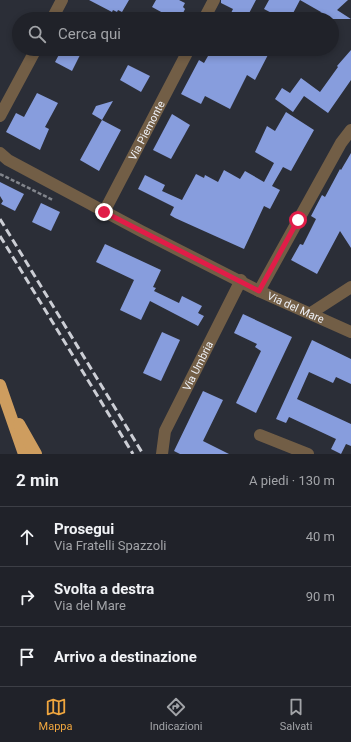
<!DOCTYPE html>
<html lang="it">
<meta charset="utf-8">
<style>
:root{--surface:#202229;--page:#282a31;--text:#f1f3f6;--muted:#a2a4a8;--line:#3d3f46;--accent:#f0a63e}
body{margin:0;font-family:Roboto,sans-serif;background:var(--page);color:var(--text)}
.stop{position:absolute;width:12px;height:12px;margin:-9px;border:3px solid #e11d48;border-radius:50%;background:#fff}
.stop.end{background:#e11d48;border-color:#fff;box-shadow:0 1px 4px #0008}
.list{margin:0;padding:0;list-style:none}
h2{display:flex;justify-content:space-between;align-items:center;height:52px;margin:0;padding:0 16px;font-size:17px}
h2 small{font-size:13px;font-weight:400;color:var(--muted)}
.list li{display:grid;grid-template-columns:26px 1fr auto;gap:12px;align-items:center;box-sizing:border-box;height:60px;padding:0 16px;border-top:1px solid var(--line)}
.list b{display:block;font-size:15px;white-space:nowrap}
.list p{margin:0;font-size:13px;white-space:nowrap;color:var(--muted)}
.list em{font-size:13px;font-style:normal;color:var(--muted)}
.icon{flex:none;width:22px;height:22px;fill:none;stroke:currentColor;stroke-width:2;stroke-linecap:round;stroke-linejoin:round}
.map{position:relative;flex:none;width:351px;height:454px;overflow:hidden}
.search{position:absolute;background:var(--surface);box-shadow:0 2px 6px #0003;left:12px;right:12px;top:12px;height:44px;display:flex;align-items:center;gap:10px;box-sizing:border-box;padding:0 14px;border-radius:22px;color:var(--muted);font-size:15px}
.sheet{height:232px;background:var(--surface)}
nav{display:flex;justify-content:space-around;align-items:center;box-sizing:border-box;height:56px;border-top:1px solid var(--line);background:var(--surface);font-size:11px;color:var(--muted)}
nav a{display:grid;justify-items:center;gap:2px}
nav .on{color:var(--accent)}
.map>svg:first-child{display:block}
.building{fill:#879ddd}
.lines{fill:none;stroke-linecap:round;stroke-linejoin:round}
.path{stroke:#82858c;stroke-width:2.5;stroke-dasharray:4 2;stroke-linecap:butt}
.street{stroke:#725e46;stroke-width:12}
.highway{stroke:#ce9d5f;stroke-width:12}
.rail{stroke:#ccced5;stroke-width:3;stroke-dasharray:8 4;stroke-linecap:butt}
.route{stroke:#e11d48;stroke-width:5}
.labels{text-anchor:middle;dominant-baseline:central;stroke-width:4;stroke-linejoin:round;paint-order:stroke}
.street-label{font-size:11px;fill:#eef0f6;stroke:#15171b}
</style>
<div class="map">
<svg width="351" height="454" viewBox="0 0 351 454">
<rect width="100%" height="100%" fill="#2b2e37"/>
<g class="building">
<polygon points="89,0 129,0 122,12 118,10 117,12 113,10 112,12"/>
<polygon points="156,0 179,0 185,3 183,7 185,9 180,19 174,19 152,7"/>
<polygon points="221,0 256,0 246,19 228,19 233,9 221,3"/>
<polygon points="269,0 348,0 337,10 351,19 317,19 321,12 300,0 290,19 283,19 264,9"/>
<polygon points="62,49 83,49 72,71 55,62"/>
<polygon points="212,49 271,49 255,80 247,75 230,109 205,96 201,104 181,94 199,60 204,63"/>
<polygon points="351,50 351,80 328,113 304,96 293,112 275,99 282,88 290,93 301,78 320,92 338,67 337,66"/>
<polygon points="128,65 150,76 141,92 120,80"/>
<polygon points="37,93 58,103 45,127 49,129 40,150 6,132 16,113 24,117"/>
<polygon points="113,101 102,120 121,130 99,171 80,160 102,120 92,114 96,106"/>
<polygon points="286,112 314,130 291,171 283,167 272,186 280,190 270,209 264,206 244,249 175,218 170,215 174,207 138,189 145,175 165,185 162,191 182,200 196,174 204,178 205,175 218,182 224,170 240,179 245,171 264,182 274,163 255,152 267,126 275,131"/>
<polygon points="172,114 190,125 171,159 153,150"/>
<polygon points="351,153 351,248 340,231 317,274 291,260 300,244 303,245 316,219 311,216 322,195 325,197 340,169 341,170"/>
<polygon points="0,182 24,194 15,211 1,204 3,201 0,196"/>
<polygon points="41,203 60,212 51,231 32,222"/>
<polygon points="105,244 161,270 153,287 156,288 154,291 179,303 182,296 202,306 198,313 204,316 198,326 150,301 141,320 120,310 134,280 96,262"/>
<polygon points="243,314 292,337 256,413 236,403 261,351 255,347 257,344 234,333"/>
<polygon points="162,332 180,340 161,381 143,373"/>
<polygon points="312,340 351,359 351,384 336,377 333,383 309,372 297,399 351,424 351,446 346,444 341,454 331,449 336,439 289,417 286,423 276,419"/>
<polygon points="203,391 223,400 203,441 229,454 180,454 174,451"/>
</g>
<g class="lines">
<polyline class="path" points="0,174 53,200"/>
<g class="street">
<polyline points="52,19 62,0"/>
<polyline points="204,19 214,0"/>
<polyline points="0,116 36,49"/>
<path id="s1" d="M0,153l8,7 133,71 118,60 92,41"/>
<path id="s2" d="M104,212l85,-163"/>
<polyline points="259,291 341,143 351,130"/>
<polyline points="311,313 351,287"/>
<polyline points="260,435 308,454"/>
<path id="s3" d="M162,454l3,-23 76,-151"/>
</g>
<g class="highway">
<polyline points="0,385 24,454"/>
<polyline points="19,424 36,454"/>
</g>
<g class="rail">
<polyline points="0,219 143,454"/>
<polyline points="0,236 133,454"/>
</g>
</g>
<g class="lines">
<polyline class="route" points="104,212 259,291 298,220"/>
</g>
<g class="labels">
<g class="street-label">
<text stroke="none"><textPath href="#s2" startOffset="92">Via Piemonte</textPath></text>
<text stroke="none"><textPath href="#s1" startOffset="334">Via del Mare</textPath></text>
<text stroke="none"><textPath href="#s3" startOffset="96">Via Umbria</textPath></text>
</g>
</g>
</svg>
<div class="stop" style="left:298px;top:220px"></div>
<div class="stop end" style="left:104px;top:212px"></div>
<div class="search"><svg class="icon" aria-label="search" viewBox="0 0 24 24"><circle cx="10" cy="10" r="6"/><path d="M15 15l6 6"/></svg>Cerca qui</div>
</div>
<section class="sheet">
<h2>2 min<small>A piedi · 130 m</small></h2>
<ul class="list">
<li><svg class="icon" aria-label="ahead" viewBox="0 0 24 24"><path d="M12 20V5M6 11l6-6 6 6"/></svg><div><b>Prosegui</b><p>Via Fratelli Spazzoli</p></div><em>40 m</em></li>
<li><svg class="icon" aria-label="right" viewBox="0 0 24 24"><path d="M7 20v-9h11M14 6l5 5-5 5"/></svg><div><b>Svolta a destra</b><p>Via del Mare</p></div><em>90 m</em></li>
<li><svg class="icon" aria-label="arrive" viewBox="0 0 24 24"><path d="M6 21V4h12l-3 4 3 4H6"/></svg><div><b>Arrivo a destinazione</b></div></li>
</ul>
</section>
<nav>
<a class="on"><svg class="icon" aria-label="map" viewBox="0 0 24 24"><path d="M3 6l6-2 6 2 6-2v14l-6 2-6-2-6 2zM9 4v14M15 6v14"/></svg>Mappa</a>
<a><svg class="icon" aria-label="directions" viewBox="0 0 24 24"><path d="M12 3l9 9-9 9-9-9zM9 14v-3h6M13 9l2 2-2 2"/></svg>Indicazioni</a>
<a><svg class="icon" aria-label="saved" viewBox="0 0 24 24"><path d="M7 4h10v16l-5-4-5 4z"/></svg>Salvati</a>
</nav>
